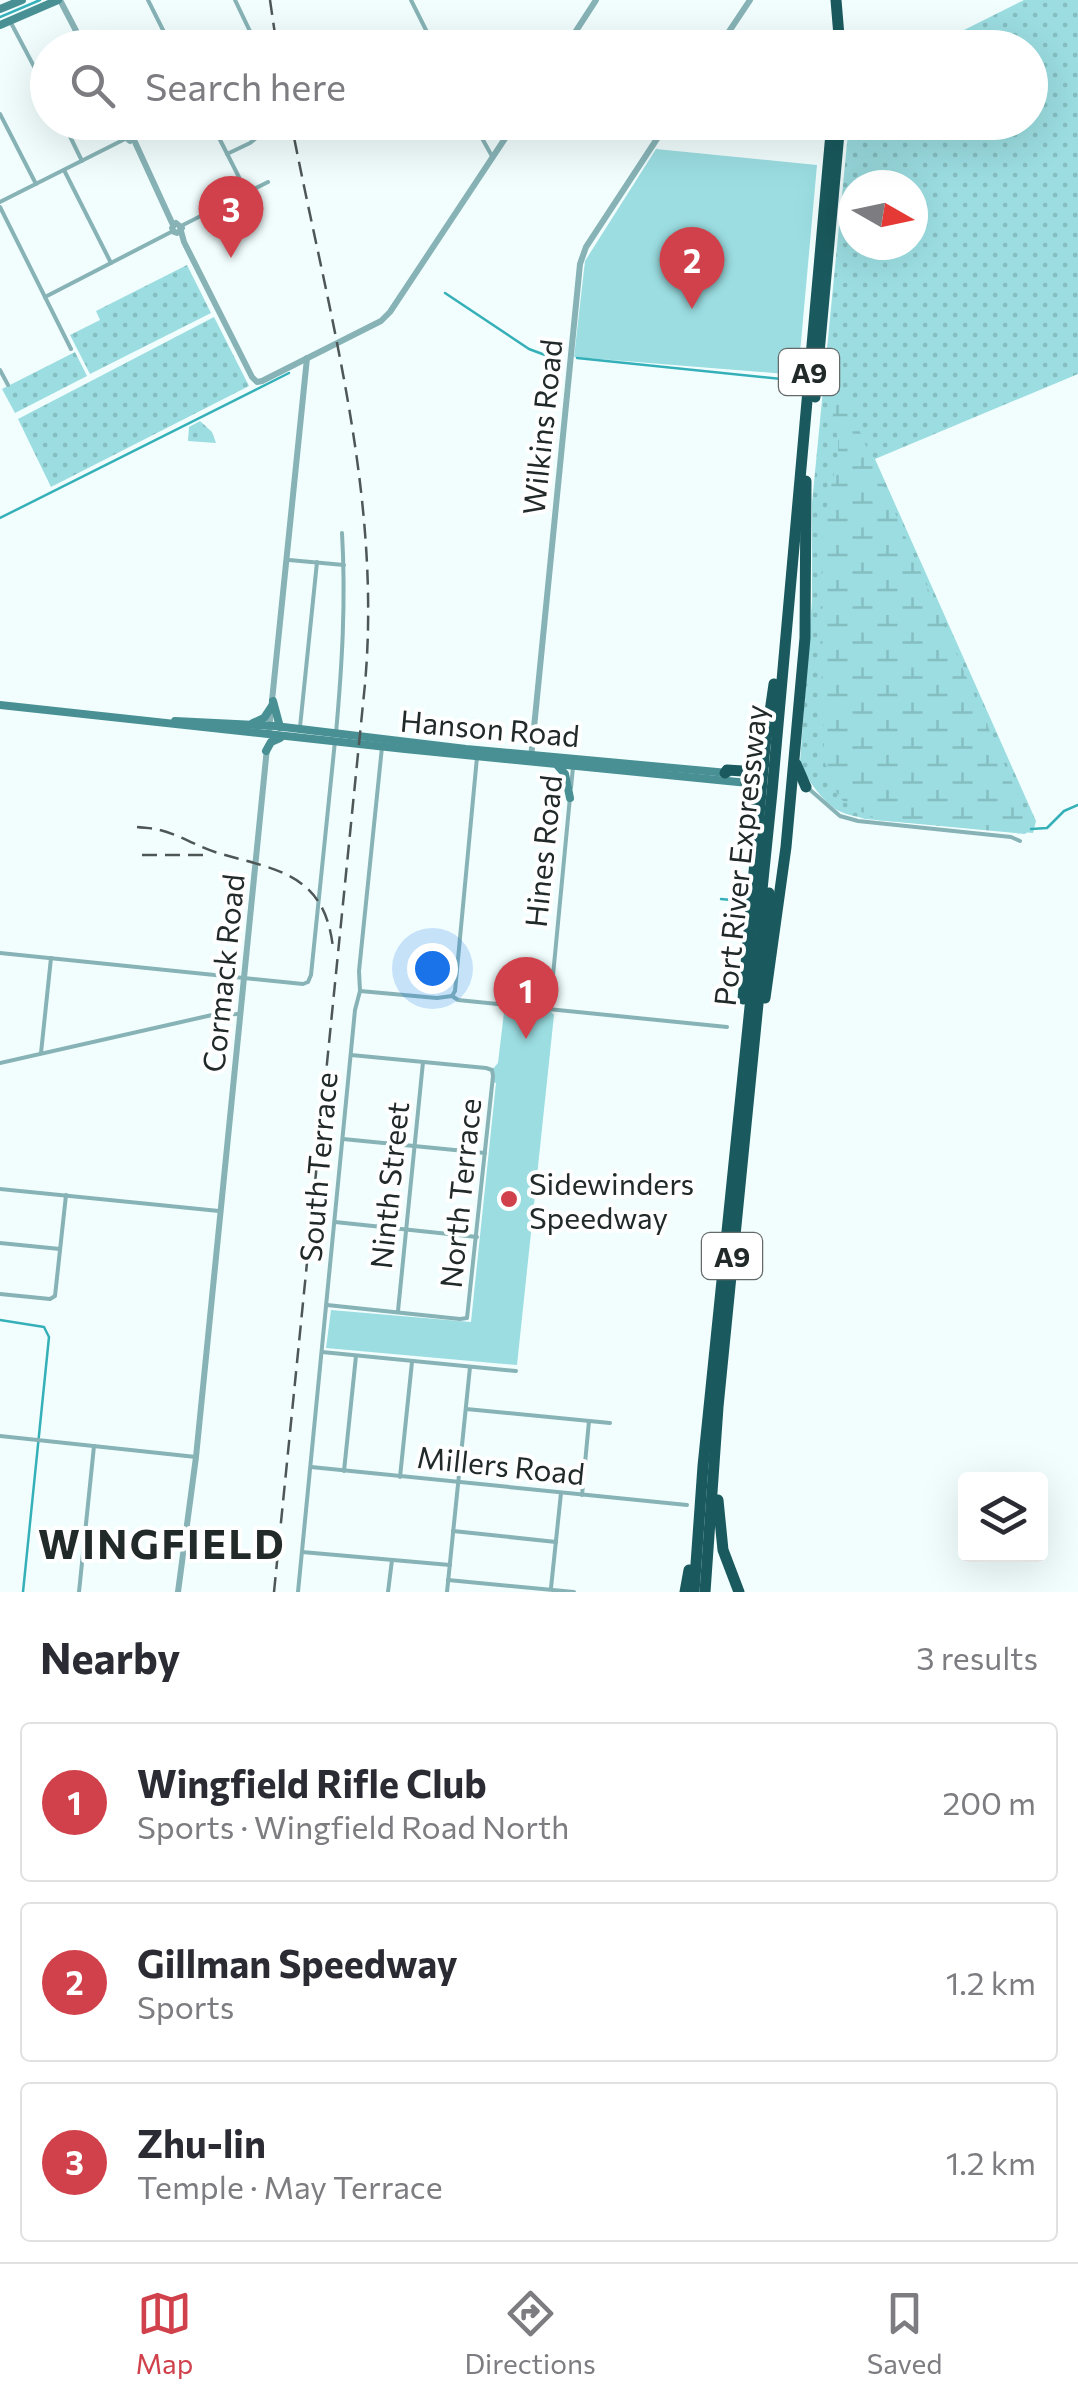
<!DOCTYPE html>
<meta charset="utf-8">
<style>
:root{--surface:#fff;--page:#f2f2f3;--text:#2b2b33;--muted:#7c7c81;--line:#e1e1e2;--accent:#d1414b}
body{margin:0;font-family:Commissioner,sans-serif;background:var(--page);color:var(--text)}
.controls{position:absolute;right:30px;bottom:30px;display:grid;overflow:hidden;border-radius:10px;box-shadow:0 10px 40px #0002}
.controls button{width:90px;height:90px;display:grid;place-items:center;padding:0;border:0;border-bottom:2px solid var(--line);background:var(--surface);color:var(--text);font:50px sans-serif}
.compass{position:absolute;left:838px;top:170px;width:90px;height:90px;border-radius:50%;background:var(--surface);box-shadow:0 10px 40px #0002;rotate:99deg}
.you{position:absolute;left:432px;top:968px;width:35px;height:35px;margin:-25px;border:8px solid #fff;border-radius:50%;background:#1a73e8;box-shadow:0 0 0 15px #1a73e833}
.badge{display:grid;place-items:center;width:65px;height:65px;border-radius:50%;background:var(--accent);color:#fff;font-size:32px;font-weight:700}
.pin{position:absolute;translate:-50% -82px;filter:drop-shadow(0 2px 5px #0008)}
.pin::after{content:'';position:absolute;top:52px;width:35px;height:30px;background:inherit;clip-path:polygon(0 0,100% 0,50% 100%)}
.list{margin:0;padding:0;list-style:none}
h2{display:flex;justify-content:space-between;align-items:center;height:130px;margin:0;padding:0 40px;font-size:42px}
h2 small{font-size:32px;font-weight:400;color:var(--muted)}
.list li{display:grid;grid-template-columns:65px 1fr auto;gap:30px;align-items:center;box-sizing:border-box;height:160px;margin:0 20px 20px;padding:0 20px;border:2px solid var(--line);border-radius:10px}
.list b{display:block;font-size:38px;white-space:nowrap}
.list p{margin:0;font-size:32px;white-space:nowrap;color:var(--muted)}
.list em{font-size:32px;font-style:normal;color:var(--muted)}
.icon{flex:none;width:55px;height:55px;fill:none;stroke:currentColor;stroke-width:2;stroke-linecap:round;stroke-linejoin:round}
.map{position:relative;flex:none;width:1078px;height:1592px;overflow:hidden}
.search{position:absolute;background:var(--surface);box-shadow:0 10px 40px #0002;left:30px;right:30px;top:30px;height:110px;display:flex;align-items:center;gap:25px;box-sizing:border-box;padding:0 35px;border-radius:55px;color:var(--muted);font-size:38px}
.sheet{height:670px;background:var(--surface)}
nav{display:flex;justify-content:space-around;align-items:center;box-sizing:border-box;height:140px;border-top:2px solid var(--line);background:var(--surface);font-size:28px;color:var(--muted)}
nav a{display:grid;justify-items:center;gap:5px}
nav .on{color:var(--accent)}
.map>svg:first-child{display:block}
.green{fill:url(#green-dots);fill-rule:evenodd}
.wetland{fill:url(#wetland-marsh)}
.pitch{fill:#9bdde1}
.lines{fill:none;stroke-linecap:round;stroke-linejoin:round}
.stream{stroke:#35b0b8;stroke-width:2.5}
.minor{stroke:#87b3b6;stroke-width:4}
.tertiary{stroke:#87b3b6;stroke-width:6}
.secondary{stroke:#499094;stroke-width:8}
.motorway{stroke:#1a5a5e;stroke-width:11}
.rail{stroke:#4e5656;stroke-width:2.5;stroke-dasharray:15 8;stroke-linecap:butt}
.poi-dot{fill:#d1414b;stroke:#fff;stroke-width:4}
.labels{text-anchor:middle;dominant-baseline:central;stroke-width:8;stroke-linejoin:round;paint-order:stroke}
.shield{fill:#fff;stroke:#646969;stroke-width:2.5}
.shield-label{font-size:28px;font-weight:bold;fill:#222929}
.street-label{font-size:30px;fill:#222929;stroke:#fff}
.poi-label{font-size:30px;fill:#222929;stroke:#fff;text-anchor:start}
.district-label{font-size:40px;font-weight:bold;letter-spacing:2.5px;fill:#222929;stroke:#fff}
</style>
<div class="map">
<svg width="1078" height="1592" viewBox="0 0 1078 1592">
<defs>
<pattern id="green-dots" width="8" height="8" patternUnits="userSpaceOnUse" patternTransform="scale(2.5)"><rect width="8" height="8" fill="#9bdde1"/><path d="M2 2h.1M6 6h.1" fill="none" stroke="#85bec1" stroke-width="1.8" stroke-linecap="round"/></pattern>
<pattern id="wetland-marsh" width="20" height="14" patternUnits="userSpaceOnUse" patternTransform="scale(2.5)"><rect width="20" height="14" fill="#9bdde1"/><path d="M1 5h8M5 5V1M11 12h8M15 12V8" fill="none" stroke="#85bec1"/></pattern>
</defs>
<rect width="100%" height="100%" fill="#f2fefe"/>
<g class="green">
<path d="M1024,0h54v374l-203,85 161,362 -3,12 -168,-14c-8,-3 -19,-4 -26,-8 -16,-9 -33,-32 -39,-49l12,-161v-98l37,-380 181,-1v-74l-100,-1zM853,185h60v60h-60z"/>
<polygon points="187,265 211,313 90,374 70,335 100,320 96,311"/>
<polygon points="214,317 249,386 51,487 18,419"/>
<polygon points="75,352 87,376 15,413 2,389"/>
<polygon points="200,421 212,432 216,443 188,441 189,427"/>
</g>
<polygon class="wetland" points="832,378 840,386 1028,819 1031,829 1025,834 876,820 843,801 835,790 824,760 820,755 824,749 820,631 823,523 838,455 838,441 832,407 824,386 825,381"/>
<g class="pitch">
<polygon points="656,149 817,165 798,375 574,357 585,261"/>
<polygon points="505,1004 549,1009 554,1015 517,1365 326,1348 331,1310 471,1322 496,1083 493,1082 492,1070 498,1063"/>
</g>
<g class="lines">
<g class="stream">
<polyline points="0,17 40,0"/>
<polyline points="445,293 529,349 545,355 561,357"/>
<polyline points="577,358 801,381"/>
<polyline points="0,518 289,373"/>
<polyline points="1031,829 1047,828 1064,811 1078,805"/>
<polyline points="721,899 742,901"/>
<polyline points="0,1320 44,1327 49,1337 23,1592"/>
</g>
<g class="minor">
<polyline points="148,0 172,48"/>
<polyline points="235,0 258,48"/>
<polyline points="411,0 435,48"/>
<polyline points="10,21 48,93"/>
<polyline points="0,114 36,184"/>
<polyline points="63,122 82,161"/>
<polyline points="211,122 247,193"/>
<polyline points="473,122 493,158"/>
<polyline points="134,134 157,122"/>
<polyline points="227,154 250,143 265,131"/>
<polyline points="64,170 111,263"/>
<polyline points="0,202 125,139"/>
<polyline points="0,207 71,349"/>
<polyline points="181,226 268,182"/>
<polyline points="45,297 173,231"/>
<polyline points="0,370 8,385"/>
<polyline points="289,560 344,565"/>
<polyline points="300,727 317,562"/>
<path d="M336,733c6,-67 10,-132 6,-200"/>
<polyline points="571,788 573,767"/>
<polyline points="808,788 840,816 858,821 1011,837 1020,841"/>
<polyline points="0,953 303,984 308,982 311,975 335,741"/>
<polyline points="360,991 437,998 452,996 458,1000 727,1027"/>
<polyline points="452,996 455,991 477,757"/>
<polyline points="550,1007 570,797"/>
<polyline points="41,1053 51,958"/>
<polyline points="0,1063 212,1015 240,1014"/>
<polyline points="343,1139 485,1153"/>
<polyline points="0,1189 219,1211"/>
<polyline points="335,1222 477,1237"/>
<polyline points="0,1243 60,1249"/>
<polyline points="0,1294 50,1299 55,1296 66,1195"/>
<polyline points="327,1305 460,1319 467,1318 493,1076 492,1070 486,1068 351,1055"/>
<polyline points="398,1311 423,1062"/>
<polyline points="322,1352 516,1371"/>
<polyline points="466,1409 610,1423"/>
<polyline points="0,1436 196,1457"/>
<polyline points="311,1467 687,1505"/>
<polyline points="344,1471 356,1356"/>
<polyline points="400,1477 412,1362"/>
<polyline points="582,1495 589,1421"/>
<polyline points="453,1531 556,1542"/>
<polyline points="302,1552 450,1565"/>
<polyline points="448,1580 574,1592"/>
<polyline points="551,1588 561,1493"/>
<polyline points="79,1592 94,1446"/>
<polyline points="298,1592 355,1010 360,991 359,971 382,747"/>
<polyline points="388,1592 392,1560"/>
<polyline points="447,1592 470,1367"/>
</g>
<g class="tertiary">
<polyline points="60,0 85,48"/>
<polyline points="565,48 596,0"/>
<polyline points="718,48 750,0"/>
<polyline points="123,122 130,131"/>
<polygon points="130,131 135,136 130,141 125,137"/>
<polyline points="134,140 173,225"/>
<polygon points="176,223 182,228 177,233 174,232 172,228"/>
<polyline points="181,231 184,242 252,377 257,382 262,381 381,321 390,312 516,122"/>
<polyline points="269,730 307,358"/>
<polyline points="531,758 580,264 586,247 668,122"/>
<polyline points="178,1592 196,1457 267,748"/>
</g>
<g class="secondary">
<polyline points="0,9 22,0"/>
<polyline points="0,25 58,0"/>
<polyline points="273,701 280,727"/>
<polyline points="0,705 405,749 748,783"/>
<polyline points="175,721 275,726 466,749 728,773"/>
<polyline points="253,723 264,718 272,706"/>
<polyline points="266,751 271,742 280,738"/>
<polyline points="558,766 565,774 570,798"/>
</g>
<g class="motorway">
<polyline points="836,0 840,48"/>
<polyline points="815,397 840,122"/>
<polyline points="796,764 806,787"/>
<polyline points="725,773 727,770 743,771 764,764"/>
<polyline points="746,783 755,793 756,803"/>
<polyline points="765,998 786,847 805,638 806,481"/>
<polyline points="743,999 765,746 774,684"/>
<polyline points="718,1500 723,1550 739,1592"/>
<polyline points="685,1592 689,1570"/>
<polyline points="694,1592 703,1466 772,792 832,122"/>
<polyline points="705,1592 718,1407 769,893"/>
</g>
<g class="rail">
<polyline points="270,0 277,48"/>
<path d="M137,827c7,1 16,1 23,3 20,5 38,17 58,23 58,17 107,20 115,95"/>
<polyline points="142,855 210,855"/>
<path d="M274,1592l91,-908c17,-192 -38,-375 -74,-562"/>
</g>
</g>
<circle class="poi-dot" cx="509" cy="1199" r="10"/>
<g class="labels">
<g class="shield">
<rect x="779" y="349" width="60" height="46" rx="8"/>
<rect x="702" y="1233" width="60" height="46" rx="8"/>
</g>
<g class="shield-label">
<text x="809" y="372">A9</text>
<text x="732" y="1256">A9</text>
</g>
<g class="street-label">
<text transform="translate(541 427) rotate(-84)">Wilkins Road</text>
<text transform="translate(490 727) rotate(5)">Hanson Road</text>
<text transform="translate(542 851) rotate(-84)">Hines Road</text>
<text transform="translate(739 855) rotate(-84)">Port River Expressway</text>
<text transform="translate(222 973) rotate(-84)">Cormack Road</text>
<text transform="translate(317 1167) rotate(-85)">South Terrace</text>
<text transform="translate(388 1185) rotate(-84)">Ninth Street</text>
<text transform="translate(459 1193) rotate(-84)">North Terrace</text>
<text transform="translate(501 1464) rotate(6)">Millers Road</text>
</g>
<g class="poi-label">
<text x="529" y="1182">Sidewinders<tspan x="529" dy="34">Speedway</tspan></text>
</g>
<g class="district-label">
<text x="162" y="1542">WINGFIELD</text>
</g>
</g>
</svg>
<div class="controls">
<button><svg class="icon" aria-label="layers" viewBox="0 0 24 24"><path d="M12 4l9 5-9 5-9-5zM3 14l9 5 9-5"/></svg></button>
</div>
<svg class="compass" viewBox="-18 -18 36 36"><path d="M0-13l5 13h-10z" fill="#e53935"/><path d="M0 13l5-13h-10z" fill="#7c7c81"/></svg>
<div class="you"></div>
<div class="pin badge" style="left:526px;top:1039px">1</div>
<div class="pin badge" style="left:692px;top:309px">2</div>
<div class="pin badge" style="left:231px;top:258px">3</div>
<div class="search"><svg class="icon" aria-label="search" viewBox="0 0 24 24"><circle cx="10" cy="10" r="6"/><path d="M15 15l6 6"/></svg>Search here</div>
</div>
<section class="sheet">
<h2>Nearby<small>3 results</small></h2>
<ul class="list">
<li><span class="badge">1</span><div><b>Wingfield Rifle Club</b><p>Sports · Wingfield Road North</p></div><em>200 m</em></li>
<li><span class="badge">2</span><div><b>Gillman Speedway</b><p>Sports</p></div><em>1.2 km</em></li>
<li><span class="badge">3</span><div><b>Zhu-lin</b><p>Temple · May Terrace</p></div><em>1.2 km</em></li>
</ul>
</section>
<nav>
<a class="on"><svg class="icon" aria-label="map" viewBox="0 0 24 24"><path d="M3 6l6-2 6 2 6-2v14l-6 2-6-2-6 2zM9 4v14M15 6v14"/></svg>Map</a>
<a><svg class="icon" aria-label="directions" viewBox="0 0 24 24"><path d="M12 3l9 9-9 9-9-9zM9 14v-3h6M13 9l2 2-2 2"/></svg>Directions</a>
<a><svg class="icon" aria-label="saved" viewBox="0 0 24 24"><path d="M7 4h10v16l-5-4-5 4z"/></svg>Saved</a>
</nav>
